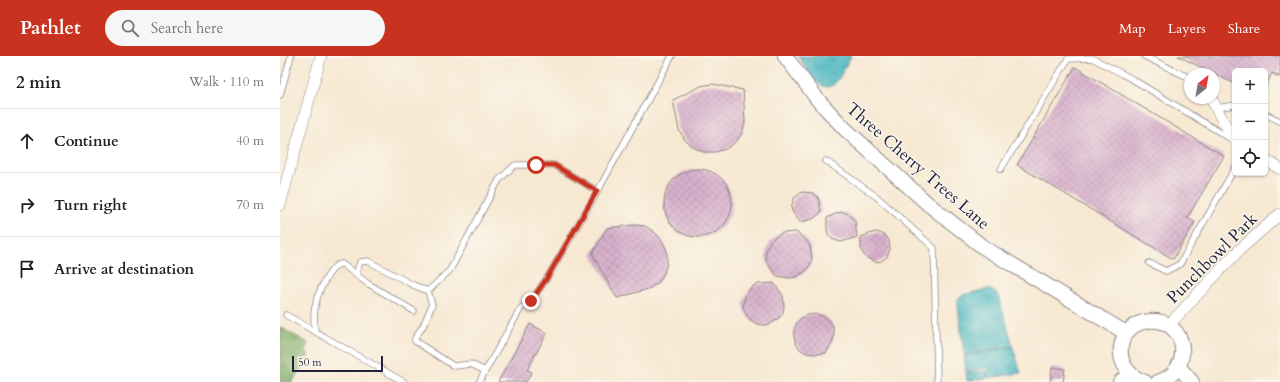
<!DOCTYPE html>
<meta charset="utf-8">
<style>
:root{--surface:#fff;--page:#f6f6f6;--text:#202124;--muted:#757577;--line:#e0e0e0;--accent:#c8321e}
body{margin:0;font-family:Cardo,serif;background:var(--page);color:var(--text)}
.controls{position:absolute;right:12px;top:12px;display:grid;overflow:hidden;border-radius:6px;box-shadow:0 1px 3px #0004}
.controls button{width:36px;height:36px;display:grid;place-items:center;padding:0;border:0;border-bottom:1px solid var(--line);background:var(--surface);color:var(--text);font:20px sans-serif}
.compass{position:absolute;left:904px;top:12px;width:36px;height:36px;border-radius:50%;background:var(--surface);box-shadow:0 1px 3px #0004;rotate:31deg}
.scale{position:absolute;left:12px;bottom:10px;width:91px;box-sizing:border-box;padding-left:4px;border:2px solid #22223b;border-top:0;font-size:11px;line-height:14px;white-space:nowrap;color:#22223b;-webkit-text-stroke:3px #fbf7ec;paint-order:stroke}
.stop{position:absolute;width:12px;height:12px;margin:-9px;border:3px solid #c8321e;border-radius:50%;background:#fff}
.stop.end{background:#c8321e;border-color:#fff;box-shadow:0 1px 4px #0008}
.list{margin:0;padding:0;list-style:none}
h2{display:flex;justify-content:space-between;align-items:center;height:52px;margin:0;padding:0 16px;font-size:17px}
h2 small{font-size:13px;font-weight:400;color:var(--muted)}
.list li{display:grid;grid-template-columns:26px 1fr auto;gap:12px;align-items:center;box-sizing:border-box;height:64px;padding:0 16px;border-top:1px solid var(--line)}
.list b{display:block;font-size:15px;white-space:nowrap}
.list em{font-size:13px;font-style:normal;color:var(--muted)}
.icon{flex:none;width:22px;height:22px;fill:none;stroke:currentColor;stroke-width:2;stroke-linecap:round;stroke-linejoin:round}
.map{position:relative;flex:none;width:1000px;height:326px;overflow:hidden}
header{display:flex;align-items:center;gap:24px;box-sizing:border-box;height:56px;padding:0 20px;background:var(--accent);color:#fff}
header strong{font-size:19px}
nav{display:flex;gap:22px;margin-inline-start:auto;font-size:14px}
.search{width:280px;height:36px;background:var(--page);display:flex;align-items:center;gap:10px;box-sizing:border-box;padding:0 14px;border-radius:22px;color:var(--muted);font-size:15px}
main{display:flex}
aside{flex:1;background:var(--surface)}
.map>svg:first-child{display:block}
.forest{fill:url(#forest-crowns);stroke:#4e654e}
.water{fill:url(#water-ripples);stroke:#346c7e}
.building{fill:url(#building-cross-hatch)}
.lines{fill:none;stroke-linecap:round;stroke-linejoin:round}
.service-casing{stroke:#8c8586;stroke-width:7}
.minor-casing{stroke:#8c8586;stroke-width:12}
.tertiary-casing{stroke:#8c8586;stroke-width:16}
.service{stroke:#fff;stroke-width:5.5}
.minor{stroke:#fff;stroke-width:11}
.tertiary{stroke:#fff;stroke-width:14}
.route{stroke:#c8321e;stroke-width:5}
.labels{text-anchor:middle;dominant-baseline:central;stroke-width:3;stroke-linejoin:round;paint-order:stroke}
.street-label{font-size:17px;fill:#22223b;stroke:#fbf7ec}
</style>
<header>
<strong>Pathlet</strong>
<div class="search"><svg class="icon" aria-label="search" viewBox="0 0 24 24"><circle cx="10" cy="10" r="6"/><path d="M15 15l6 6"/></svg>Search here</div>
<nav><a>Map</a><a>Layers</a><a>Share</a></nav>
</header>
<main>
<aside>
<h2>2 min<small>Walk · 110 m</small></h2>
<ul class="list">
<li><svg class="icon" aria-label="ahead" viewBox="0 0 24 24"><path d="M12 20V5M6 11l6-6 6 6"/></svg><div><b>Continue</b></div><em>40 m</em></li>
<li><svg class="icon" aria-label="right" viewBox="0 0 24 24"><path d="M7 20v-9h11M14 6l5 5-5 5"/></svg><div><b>Turn right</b></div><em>70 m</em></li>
<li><svg class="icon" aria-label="arrive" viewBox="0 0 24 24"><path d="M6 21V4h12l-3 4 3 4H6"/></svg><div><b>Arrive at destination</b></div></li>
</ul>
</aside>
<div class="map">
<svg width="1000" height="326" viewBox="0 0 1000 326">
<defs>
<pattern id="forest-crowns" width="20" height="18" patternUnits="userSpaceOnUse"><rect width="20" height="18" fill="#7ba861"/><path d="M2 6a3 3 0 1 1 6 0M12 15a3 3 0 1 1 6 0" fill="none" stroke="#648851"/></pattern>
<pattern id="water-ripples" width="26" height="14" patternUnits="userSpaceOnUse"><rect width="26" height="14" fill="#46b5c0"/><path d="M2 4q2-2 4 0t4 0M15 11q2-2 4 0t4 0" fill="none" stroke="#3a939d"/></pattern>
<pattern id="building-cross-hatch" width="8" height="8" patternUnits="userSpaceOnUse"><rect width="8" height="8" fill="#d8b0cc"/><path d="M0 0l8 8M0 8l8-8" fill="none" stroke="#b997b0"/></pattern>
</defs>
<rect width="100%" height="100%" fill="#fbf7ec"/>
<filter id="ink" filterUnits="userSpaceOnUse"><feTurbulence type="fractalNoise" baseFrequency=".025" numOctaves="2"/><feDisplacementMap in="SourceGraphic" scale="8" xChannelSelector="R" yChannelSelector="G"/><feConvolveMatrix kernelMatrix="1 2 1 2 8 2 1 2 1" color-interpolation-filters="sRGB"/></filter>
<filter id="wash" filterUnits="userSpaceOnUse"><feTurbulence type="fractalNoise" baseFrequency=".012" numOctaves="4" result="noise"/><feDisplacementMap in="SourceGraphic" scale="16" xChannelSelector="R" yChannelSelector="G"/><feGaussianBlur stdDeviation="0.9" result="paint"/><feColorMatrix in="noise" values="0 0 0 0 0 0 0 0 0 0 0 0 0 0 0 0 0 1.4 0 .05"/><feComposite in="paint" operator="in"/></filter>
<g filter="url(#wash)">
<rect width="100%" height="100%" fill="#f7e8d2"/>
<polygon class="forest" points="0,271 28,287 26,296 29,298 13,326 0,326"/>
<g class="water">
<path d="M518,0h53c-4,7 -12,25 -18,29 -14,10 -29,-20 -35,-29z"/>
<polygon points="708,233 713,235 718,239 733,290 684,299 677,243 682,239"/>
<polygon points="733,291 741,317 708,322 707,315 709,314 709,312 686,316 684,300"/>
<polygon points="706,315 707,322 687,325 686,317"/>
</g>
<g id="blocks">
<g class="building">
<polygon points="898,0 1000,0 1000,21 992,17 985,32 985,15 955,15 955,28"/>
<polygon points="795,11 944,100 907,162 915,166 893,203 737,109"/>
<polygon points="432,28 463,34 465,66 462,77 456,86 446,93 435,96 424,96 413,91 405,84 399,74 393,44 421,30"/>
<circle cx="418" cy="147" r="34"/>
<polygon points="522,136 533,137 537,140 539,144 541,156 533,163 520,166 513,157 511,152 514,142"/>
<polygon points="563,156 568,158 575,165 577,181 561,186 552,183 548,178 547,173 547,162 557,157"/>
<polygon points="354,169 365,170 374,176 382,184 387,195 387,206 384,217 378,227 368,233 337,242 312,198 327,172"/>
<polygon points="516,176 526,184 530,190 532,202 530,209 526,215 516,221 509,222 497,220 489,210 486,203 486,194 490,186 496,180 502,177"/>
<polygon points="597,176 602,178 607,181 609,185 610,193 607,201 601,205 596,206 587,202 583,198 581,193 581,181 592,177"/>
<polygon points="494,227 503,240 504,250 503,257 499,262 490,268 484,269 477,268 471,264 466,258 463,251 464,244 467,237 472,231 478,228"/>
<polygon points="536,258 543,260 549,264 553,270 554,280 552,287 546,297 534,298 527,297 521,294 516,288 514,281 514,274 517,266 523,261 528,259"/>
<polygon points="250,268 267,277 247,314 252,316 246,326 218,326"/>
<polygon points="772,311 785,313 783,326 770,326"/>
</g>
</g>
</g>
<g filter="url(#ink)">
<use href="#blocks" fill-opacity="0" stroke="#8c8586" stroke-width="1"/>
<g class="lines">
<defs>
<g id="service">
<polyline points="864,0 910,22"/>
<polyline points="0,39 11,0"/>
<polyline points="937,52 955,49"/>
<polyline points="985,58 1000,65"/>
<polyline points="546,105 597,141 654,192 657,326"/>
<polyline points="721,113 788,3 812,2 852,23 951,83"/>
<polyline points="869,207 886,215 900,208 955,112"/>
<polyline points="76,218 80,206 88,205 133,229 148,235 170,214 219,124 235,109 274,109 317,135"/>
<polyline points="148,235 152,249 143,270 135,282 135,285 172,309 175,310 191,308 205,315"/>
<polyline points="6,259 124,326"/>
<path d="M35,275c-1,-10 -2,-19 1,-28 2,-11 12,-31 21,-38l5,-1 25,19 47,28"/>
<polyline points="199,326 241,252 251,245 267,222 315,140 392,0"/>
</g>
<g id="minor">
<polyline points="931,42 943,65 955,84"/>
<polyline points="985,103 1000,113"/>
<polyline points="0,149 41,0"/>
<polyline points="888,270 957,196 1000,158"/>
</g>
<g id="tertiary">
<polyline points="505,0 538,44 565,73 648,148 703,191 846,277"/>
<polyline points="899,311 912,326"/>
<polyline points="840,326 850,318"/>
<path d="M865,326c-35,-11 -31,-59 5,-61 36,-3 46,49 8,61"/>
</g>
</defs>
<use href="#service" class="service-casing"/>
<use href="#minor" class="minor-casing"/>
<use href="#tertiary" class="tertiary-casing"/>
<use href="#service" class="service"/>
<use href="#minor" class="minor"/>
<use href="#tertiary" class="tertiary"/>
</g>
</g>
<g class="lines" filter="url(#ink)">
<polyline class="route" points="251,245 267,222 317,135 274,109 256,109"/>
</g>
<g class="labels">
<g class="street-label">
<text transform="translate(638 110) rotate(41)">Three Cherry Trees Lane</text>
<text transform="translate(932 202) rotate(-45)">Punchbowl Park</text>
</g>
</g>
</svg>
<div class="controls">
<button>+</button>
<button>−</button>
<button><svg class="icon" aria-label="locate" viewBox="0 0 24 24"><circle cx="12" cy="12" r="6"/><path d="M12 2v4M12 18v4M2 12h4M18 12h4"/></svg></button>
</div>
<svg class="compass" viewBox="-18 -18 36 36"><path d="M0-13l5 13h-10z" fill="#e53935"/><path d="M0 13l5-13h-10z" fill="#757577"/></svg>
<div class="scale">50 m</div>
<div class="stop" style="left:256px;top:109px"></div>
<div class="stop end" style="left:251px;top:245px"></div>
</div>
</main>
